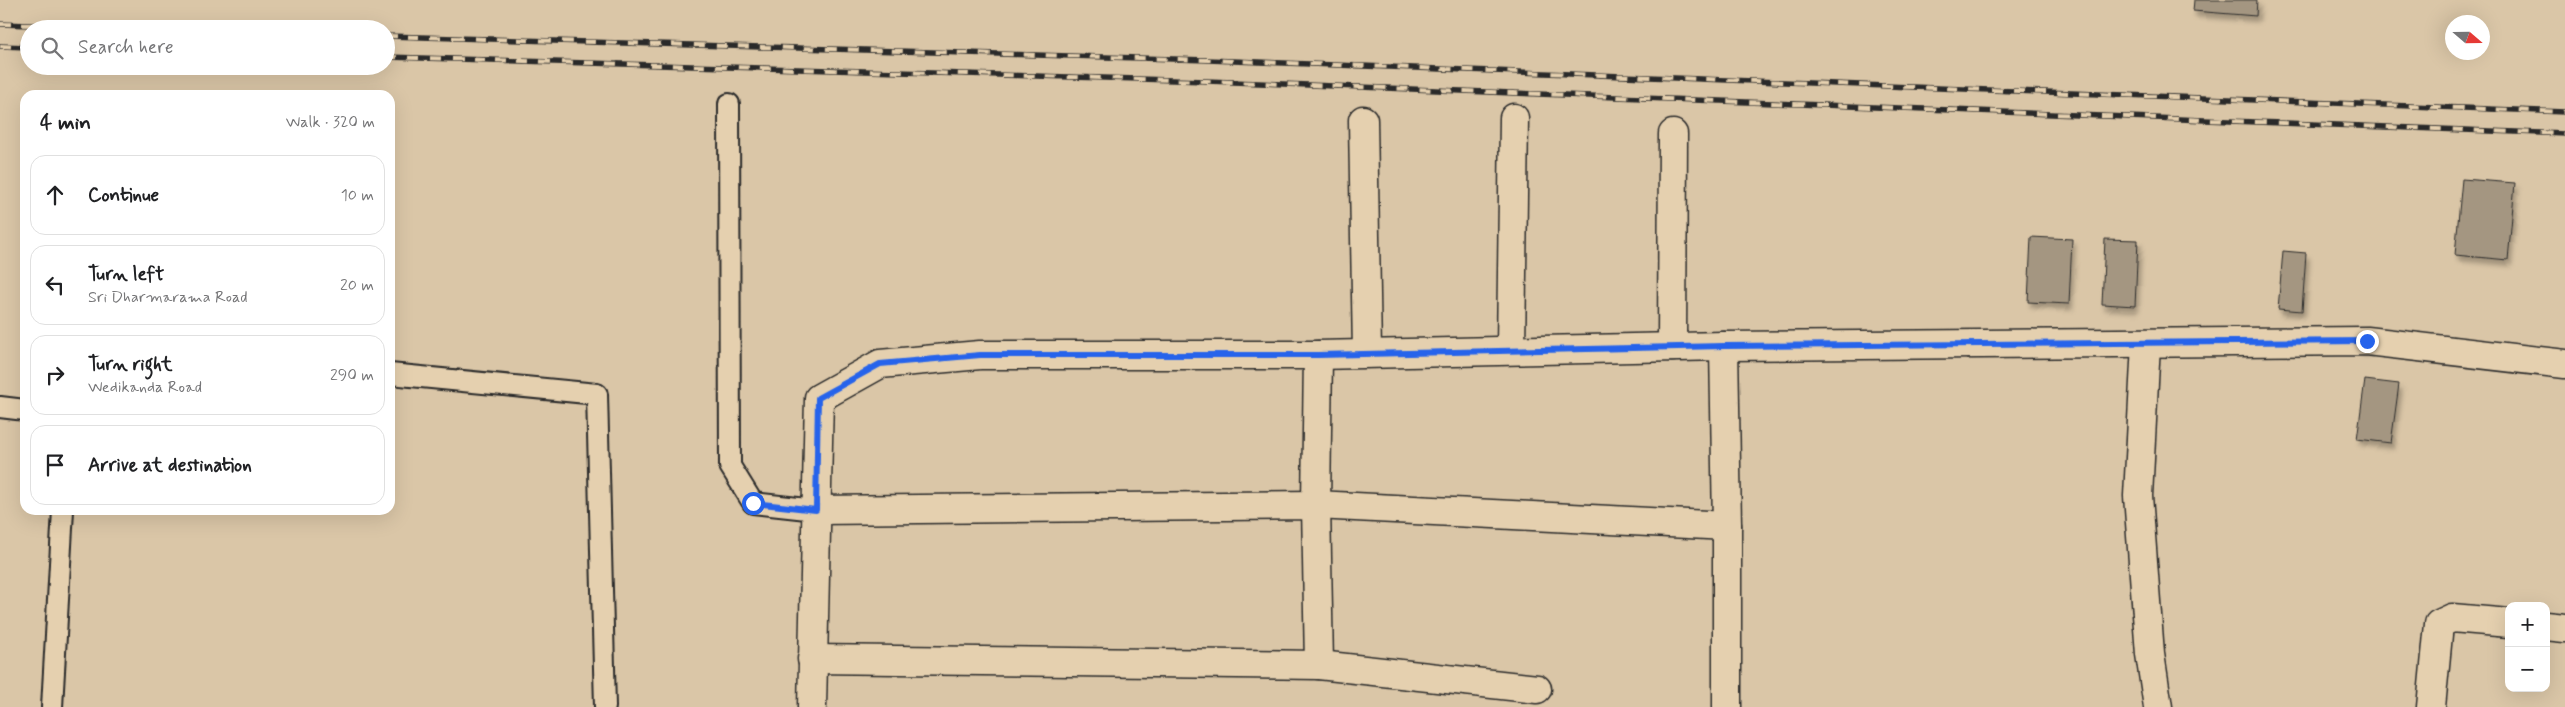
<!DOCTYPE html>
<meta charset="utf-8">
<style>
:root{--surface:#fff;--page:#f2f2f2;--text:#202124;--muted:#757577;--line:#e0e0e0}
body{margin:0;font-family:Mynerve,sans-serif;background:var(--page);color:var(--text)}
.controls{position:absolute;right:15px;bottom:15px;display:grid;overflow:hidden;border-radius:10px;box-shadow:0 5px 20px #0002}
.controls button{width:45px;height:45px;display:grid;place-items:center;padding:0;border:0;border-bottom:1px solid var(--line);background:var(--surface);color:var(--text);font:25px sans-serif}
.compass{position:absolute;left:2445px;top:15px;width:45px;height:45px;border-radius:50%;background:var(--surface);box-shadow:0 5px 20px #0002;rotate:110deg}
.stop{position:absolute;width:15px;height:15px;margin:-11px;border:4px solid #2563eb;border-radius:50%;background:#fff}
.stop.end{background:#2563eb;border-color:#fff;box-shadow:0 1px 5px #0008}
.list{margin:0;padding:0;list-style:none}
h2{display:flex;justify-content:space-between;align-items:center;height:65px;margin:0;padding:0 20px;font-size:21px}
h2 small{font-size:16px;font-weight:400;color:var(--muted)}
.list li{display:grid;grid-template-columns:32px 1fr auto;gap:15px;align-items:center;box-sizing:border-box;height:80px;margin:0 10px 10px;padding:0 10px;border:1px solid var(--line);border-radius:15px}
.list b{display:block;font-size:19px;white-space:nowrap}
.list p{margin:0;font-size:16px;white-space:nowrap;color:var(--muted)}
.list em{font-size:16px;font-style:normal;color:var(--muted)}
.icon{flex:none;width:28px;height:28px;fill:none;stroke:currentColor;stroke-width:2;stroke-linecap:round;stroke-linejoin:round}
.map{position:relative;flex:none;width:2565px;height:707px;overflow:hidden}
.search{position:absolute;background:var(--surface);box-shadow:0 5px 20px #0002;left:20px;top:20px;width:375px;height:55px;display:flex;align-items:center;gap:12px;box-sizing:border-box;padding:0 18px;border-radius:28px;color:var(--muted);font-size:19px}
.panel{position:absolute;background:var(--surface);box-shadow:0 5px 20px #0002;left:20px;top:90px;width:375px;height:425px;border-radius:15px}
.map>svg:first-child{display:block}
.building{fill:#a49681;stroke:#2b2b2b;filter:url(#shadow)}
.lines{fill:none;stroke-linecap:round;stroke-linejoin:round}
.lane-casing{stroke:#2b2b2b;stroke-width:24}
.street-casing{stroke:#2b2b2b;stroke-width:31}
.lane{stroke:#e5d0af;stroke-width:20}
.street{stroke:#e5d0af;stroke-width:28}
.rail-casing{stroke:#2b2b2b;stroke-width:5.5}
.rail{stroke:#e5d0af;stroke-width:4;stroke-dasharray:11;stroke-linecap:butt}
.route{stroke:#2563eb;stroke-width:6}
</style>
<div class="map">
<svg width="2565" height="707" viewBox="0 0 2565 707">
<defs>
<filter id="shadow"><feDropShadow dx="3" dy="5.5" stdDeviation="2.5" flood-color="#0004"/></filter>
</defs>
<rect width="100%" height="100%" fill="#dac6a7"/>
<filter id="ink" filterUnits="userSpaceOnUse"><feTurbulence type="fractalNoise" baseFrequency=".02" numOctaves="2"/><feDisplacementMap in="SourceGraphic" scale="10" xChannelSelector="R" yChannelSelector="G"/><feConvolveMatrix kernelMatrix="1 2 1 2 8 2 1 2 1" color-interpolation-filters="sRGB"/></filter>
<g filter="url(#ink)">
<g class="building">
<polygon points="2194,0 2257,0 2256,16 2193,11"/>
<polygon points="2462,179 2515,183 2508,260 2455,255"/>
<polygon points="2031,237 2072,239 2069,304 2028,302"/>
<polygon points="2105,239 2138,240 2135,306 2102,304"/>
<polygon points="2283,251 2306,253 2302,311 2278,309"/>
<polygon points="2365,380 2399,384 2391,443 2357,439"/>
</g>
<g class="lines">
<defs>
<g id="lane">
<polyline points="729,104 730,466 753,503 816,510"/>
<polyline points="390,374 597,394 605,707"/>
<polyline points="0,407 25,410"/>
<polyline points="52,707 63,510"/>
</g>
<g id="street">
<polyline points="1363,120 1367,353"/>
<polyline points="2146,344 2138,496 2150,654 2158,707"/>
<polyline points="1724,346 1727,526 1727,707"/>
<polyline points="1672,347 1673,134"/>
<polyline points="1511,350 1514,118"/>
<polyline points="1318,355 1316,505 1319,665"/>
<polyline points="816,510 1316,505 1727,526"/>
<polyline points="2546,626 2565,628"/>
<polyline points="812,659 1319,665 1537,689"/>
<polyline points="812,707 819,398 880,364 980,355 1318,355 1724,346 2367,341 2565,364"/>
<polyline points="2431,707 2439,624 2452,618 2509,623"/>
</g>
</defs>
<use href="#lane" class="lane-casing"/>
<use href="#street" class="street-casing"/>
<use href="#lane" class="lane"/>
<use href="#street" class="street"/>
<defs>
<g id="rail">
<polyline points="0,24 152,29"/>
<polyline points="386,36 1208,60 2565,112"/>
<polyline points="0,46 29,47"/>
<polyline points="386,57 1207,81 2565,134"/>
</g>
</defs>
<use href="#rail" class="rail-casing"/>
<use href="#rail" class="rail"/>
</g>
</g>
<g class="lines" filter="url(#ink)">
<polyline class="route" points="753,503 816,510 818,398 880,364 980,355 1318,355 1724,346 2367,341"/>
</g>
</svg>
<div class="controls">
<button>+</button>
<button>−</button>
</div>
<svg class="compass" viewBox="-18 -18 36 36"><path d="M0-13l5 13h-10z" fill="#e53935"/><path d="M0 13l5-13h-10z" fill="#757577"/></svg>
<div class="stop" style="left:753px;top:503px"></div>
<div class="stop end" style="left:2367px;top:341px"></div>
<div class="search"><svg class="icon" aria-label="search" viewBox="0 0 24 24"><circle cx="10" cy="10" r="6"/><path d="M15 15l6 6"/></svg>Search here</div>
<section class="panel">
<h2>4 min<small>Walk · 320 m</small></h2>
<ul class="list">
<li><svg class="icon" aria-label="ahead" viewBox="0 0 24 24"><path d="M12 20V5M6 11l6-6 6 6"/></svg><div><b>Continue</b></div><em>10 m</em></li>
<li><svg class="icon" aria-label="left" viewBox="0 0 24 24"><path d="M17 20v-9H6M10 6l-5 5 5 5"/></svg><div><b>Turn left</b><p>Sri Dharmarama Road</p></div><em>20 m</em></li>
<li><svg class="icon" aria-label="right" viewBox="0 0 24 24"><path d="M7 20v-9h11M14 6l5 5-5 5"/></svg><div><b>Turn right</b><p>Wedikanda Road</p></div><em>290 m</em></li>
<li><svg class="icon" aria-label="arrive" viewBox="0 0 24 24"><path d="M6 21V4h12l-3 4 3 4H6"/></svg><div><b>Arrive at destination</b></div></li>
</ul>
</section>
</div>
